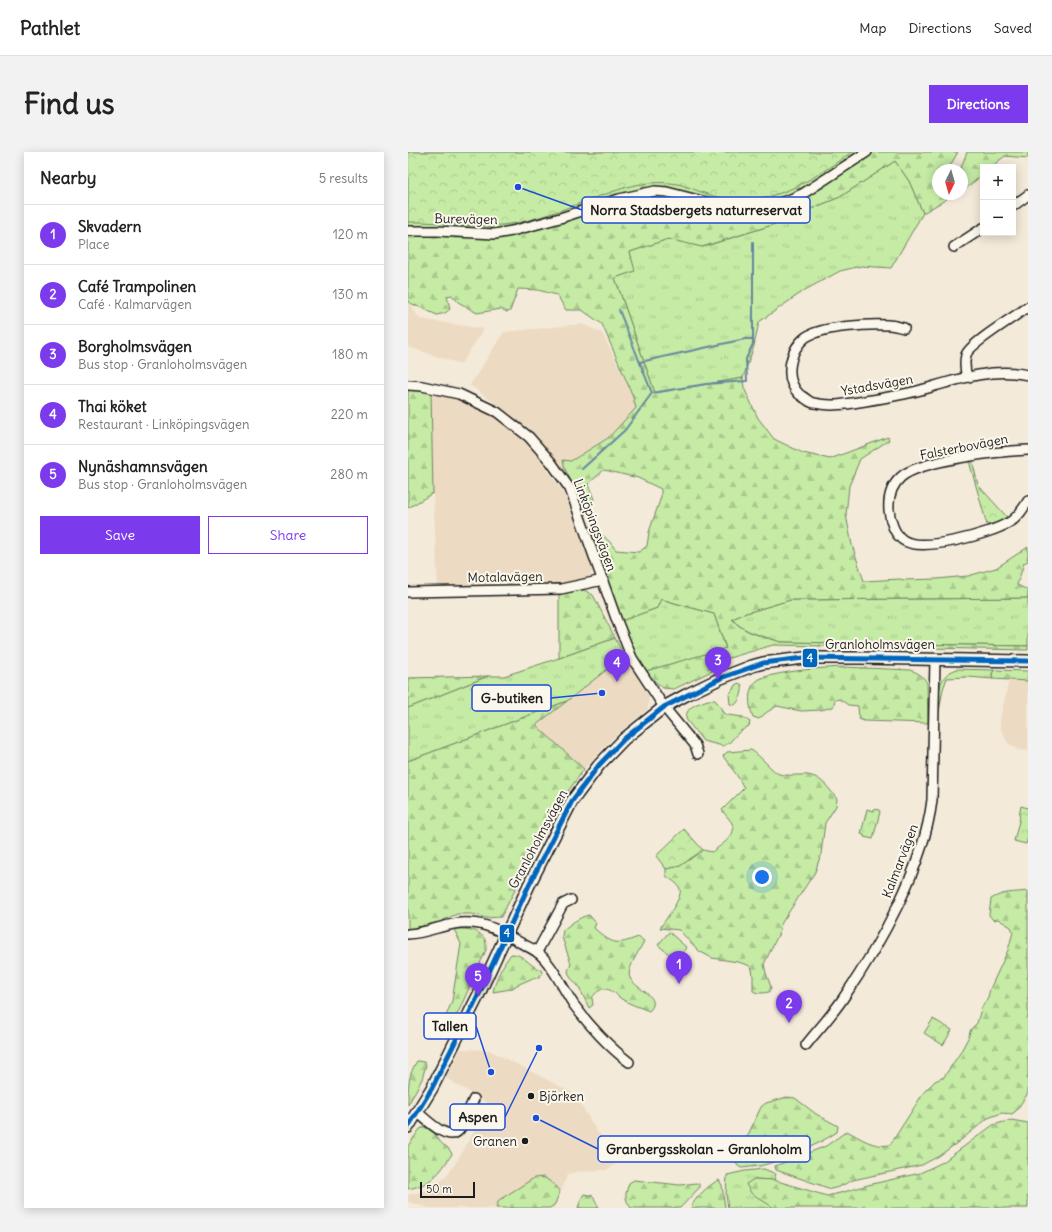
<!DOCTYPE html>
<meta charset="utf-8">
<style>
:root{--surface:#fff;--page:#f2f2f2;--text:#222;--muted:#767676;--line:#e0e0e0;--accent:#7c3aed}
body{margin:0;font-family:Delius,sans-serif;background:var(--page);color:var(--text)}
.controls{position:absolute;right:12px;top:12px;display:grid;overflow:hidden;border-radius:0px;box-shadow:0 2px 10px #0003}
.controls button{width:36px;height:36px;display:grid;place-items:center;padding:0;border:0;border-bottom:1px solid var(--line);background:var(--surface);color:var(--text);font:20px sans-serif}
.compass{position:absolute;left:524px;top:12px;width:36px;height:36px;border-radius:50%;background:var(--surface);box-shadow:0 2px 10px #0003;rotate:185deg}
.scale{position:absolute;left:12px;bottom:10px;width:55px;box-sizing:border-box;padding-left:4px;border:2px solid #1c1c1c;border-top:0;font-size:11px;line-height:14px;white-space:nowrap;color:#1c1c1c;-webkit-text-stroke:3px #fbf7ec;paint-order:stroke}
.you{position:absolute;left:354px;top:725px;width:14px;height:14px;margin:-10px;border:3px solid #fff;border-radius:50%;background:#1a73e8;box-shadow:0 0 0 6px #1a73e833}
.badge{display:grid;place-items:center;width:26px;height:26px;border-radius:50%;background:var(--accent);color:#fff;font-size:13px;font-weight:700}
.pin{position:absolute;translate:-50% -33px;filter:drop-shadow(0 1px 2px #0008)}
.pin::after{content:'';position:absolute;top:21px;width:14px;height:12px;background:inherit;clip-path:polygon(0 0,100% 0,50% 100%)}
.list{margin:0;padding:0;list-style:none}
h2{display:flex;justify-content:space-between;align-items:center;height:52px;margin:0;padding:0 16px;font-size:17px}
h2 small{font-size:13px;font-weight:400;color:var(--muted)}
.list li{display:grid;grid-template-columns:26px 1fr auto;gap:12px;align-items:center;box-sizing:border-box;height:60px;padding:0 16px;border-top:1px solid var(--line)}
.list b{display:block;font-size:15px;white-space:nowrap}
.list p{margin:0;font-size:13px;white-space:nowrap;color:var(--muted)}
.list em{font-size:13px;font-style:normal;color:var(--muted)}
.actions{display:flex;gap:8px;padding:12px 16px}
.actions a{flex:1;padding:9px 0;border:1px solid var(--accent);border-radius:0px;text-align:center;font-size:14px;color:var(--accent)}
.actions .main{background:var(--accent);color:#fff}
.map{position:relative;flex:none;width:620px;height:1056px;overflow:hidden;border-radius:0px}
header{display:flex;align-items:center;gap:24px;box-sizing:border-box;height:56px;padding:0 20px;background:var(--surface);border-bottom:1px solid var(--line)}
header strong{font-size:19px}
nav{display:flex;gap:22px;margin-inline-start:auto;font-size:14px}
.intro{display:flex;align-items:center;justify-content:space-between;box-sizing:border-box;height:96px;padding:0 24px}
h1{margin:0;font-size:28px}
.button{padding:10px 18px;border-radius:0px;background:var(--accent);color:#fff;font-size:14px;font-weight:700}
main{display:flex;gap:24px;padding:0 24px}
aside{flex:1;background:var(--surface);border-radius:0px;box-shadow:0 2px 10px #0003}
.map>svg:first-child{display:block}
.built{fill:#ecdbc2}
.grass{fill:url(#grass-tufts);stroke:#708460}
.forest{fill:url(#forest-firs);stroke:#708460}
.park{fill:url(#park-crowns);stroke:#708460}
.pitch{fill:#c5eba5;stroke:#708460}
.lines{fill:none;stroke-linecap:round;stroke-linejoin:round}
.stream{stroke:#65879e;stroke-width:2}
.minor-casing{stroke:#1c1c1c;stroke-width:12}
.tertiary-casing{stroke:#1c1c1c;stroke-width:14}
.minor{stroke:#fbf7ec;stroke-width:9}
.tertiary{stroke:#fbf7ec;stroke-width:11}
.bus-1-casing{stroke:#fbf7ec;stroke-width:8}
.bus-1{stroke:#0065bd;stroke-width:5}
.poi-dot{fill:#1c1c1c;stroke:#fbf7ec;stroke-width:1.5}
.labels{text-anchor:middle;dominant-baseline:central;stroke-width:4;stroke-linejoin:round;paint-order:stroke}
.street-label{font-size:13px;fill:#1c1c1c;stroke:#fbf7ec}
.poi-label{font-size:13px;fill:#1c1c1c;stroke:#fbf7ec;text-anchor:start}
.leader{fill:none;stroke:#1d4ed8;stroke-width:1.5}
.callout-dot{fill:#1d4ed8;stroke:#fbf7ec;stroke-width:1.5}
.callout{fill:#fbf7ec;stroke:#1d4ed8;stroke-width:1.5}
.callout-label{font-size:14px;text-anchor:middle;font-weight:bold;fill:#1c1c1c}
.line-badge{stroke:#fbf7ec;stroke-width:1.5}
.badge-label{font-size:11px;text-anchor:middle;font-weight:bold;fill:#fff}
</style>
<header>
<strong>Pathlet</strong>
<nav><a>Map</a><a>Directions</a><a>Saved</a></nav>
</header>
<div class="intro"><h1>Find us</h1><a class="button">Directions</a></div>
<main>
<aside>
<h2>Nearby<small>5 results</small></h2>
<ul class="list">
<li><span class="badge">1</span><div><b>Skvadern</b><p>Place</p></div><em>120 m</em></li>
<li><span class="badge">2</span><div><b>Café Trampolinen</b><p>Café · Kalmarvägen</p></div><em>130 m</em></li>
<li><span class="badge">3</span><div><b>Borgholmsvägen</b><p>Bus stop · Granloholmsvägen</p></div><em>180 m</em></li>
<li><span class="badge">4</span><div><b>Thai köket</b><p>Restaurant · Linköpingsvägen</p></div><em>220 m</em></li>
<li><span class="badge">5</span><div><b>Nynäshamnsvägen</b><p>Bus stop · Granloholmsvägen</p></div><em>280 m</em></li>
</ul>
<div class="actions"><a class="main">Save</a><a>Share</a></div>
</aside>
<div class="map">
<svg width="620" height="1056" viewBox="0 0 620 1056">
<defs>
<pattern id="grass-tufts" width="24" height="20" patternUnits="userSpaceOnUse"><rect width="24" height="20" fill="#c5eba5"/><path d="M3 7l-1-3M5 7V3M7 7l1-3M15 17l-1-3M17 17v-4M19 17l1-3" fill="none" stroke="#a9c98d"/></pattern>
<pattern id="forest-firs" width="22" height="20" patternUnits="userSpaceOnUse"><rect width="22" height="20" fill="#c5eba5"/><path d="M5 1l3.5 6h-7zM16 11l3.5 6h-7z" fill="#a9c98d"/></pattern>
<pattern id="park-crowns" width="20" height="18" patternUnits="userSpaceOnUse"><rect width="20" height="18" fill="#c5eba5"/><path d="M2 6a3 3 0 1 1 6 0M12 15a3 3 0 1 1 6 0" fill="none" stroke="#a9c98d"/></pattern>
</defs>
<rect width="100%" height="100%" fill="#f4ead9"/>
<filter id="ink" filterUnits="userSpaceOnUse"><feTurbulence type="fractalNoise" baseFrequency=".025" numOctaves="2"/><feDisplacementMap in="SourceGraphic" scale="8" xChannelSelector="R" yChannelSelector="G"/><feConvolveMatrix kernelMatrix="1 2 1 2 8 2 1 2 1" color-interpolation-filters="sRGB"/></filter>
<g filter="url(#ink)">
<g class="built">
<polygon points="0,150 12,167 76,177 53,212 0,195"/>
<polygon points="174,172 194,181 231,255 213,276 154,316 121,277 62,233 96,180"/>
<polygon points="23,240 51,246 88,264 117,287 156,341 185,417 182,424 172,429 153,432 30,437 25,341"/>
<polygon points="216,504 241,545 240,557 206,585 176,617 128,572"/>
<polygon points="601,528 620,529 620,599 610,598 600,591 592,576 592,568"/>
<polygon points="53,897 81,898 163,940 174,954 188,978 209,1004 209,1009 205,1014 198,1018 168,1020 160,1022 146,1056 21,1056 0,1050 0,1043 23,1037 34,1028 43,1018 58,994 81,952 38,926"/>
</g>
<g class="grass">
<polygon points="487,9 501,29 515,61 483,116 453,114 432,119 397,138 351,170 346,194 335,226 247,241 207,126 226,119 222,100 260,87 295,95 361,74 432,45"/>
<path d="M620,446v48l-247,-4c-17,-6 -37,-9 -49,-23l14,-6 44,-13z"/>
<polygon points="252,447 306,462 318,497 238,519 229,504 213,469 249,456"/>
<polygon points="207,486 216,504 159,549 0,609 0,556 80,524 96,524 151,506"/>
<path d="M549,517l37,1 -2,4 1,5 -25,-2 -21,1 -4,11 -4,23c1,-20 -4,-35 18,-43z"/>
<polygon points="356,1017 368,1022 366,1028 346,1027 366,1056 320,1056 318,1042 319,1023 337,1019"/>
</g>
<g class="forest">
<path d="M0,0h550l-7,12 -1,6h-12v24h9v5l-24,14 -14,-32 -14,-20 -55,36 -71,29 -67,21 -34,-8 -38,13 5,19 -20,7 40,115 88,-15 1,10 14,30 16,21 29,14 27,6 58,-22 1,3 -29,19 -11,27 -3,29 6,30 12,36 36,-2 4,1 33,-1 31,-3 28,-8 32,-21v14l-4,2 -7,22 11,5v8l-238,2 -44,13 -14,6c11,14 33,18 49,23l247,4v4l-255,-5 -44,13 -15,12 -40,19 -11,-1 -12,-10 -5,-7 80,-23 -12,-34 -53,-15 -4,9 -36,13 -29,-87 4,-1c10,3 14,9 20,17l23,2 8,-6 2,-14 12,-35v-8l-23,-11 -34,-8 -16,14 6,15 -3,8 -7,2 -19,-40 -2,-9 8,1 37,-23 28,-30 -4,-14 -30,-70 -20,-14h-16l-9,-15 -19,-5 -20,-1 -8,22 -3,1 -6,-3 -24,4 -19,-11 -6,-7 -5,1 3,13 -5,4 -8,2 -29,-13z"/>
<polygon points="559,0 620,0 620,6 597,4 583,15 575,15 575,22 554,40 554,18 552,18"/>
<polygon points="0,236 23,240 25,341 0,356"/>
<polygon points="176,438 185,443 207,486 151,506 151,442"/>
<path d="M436,515l66,3c9,3 13,6 17,13l1,40 -64,-2 -5,-2 -1,-13 -10,-1 -8,-6 -5,1 -2,7 -12,3 -20,1 -24,-5 -10,6 -8,7 -6,-2c-4,-11 -7,-29 5,-37 4,-3 10,-4 15,-5 23,-5 47,-7 71,-8z"/>
<polygon points="586,518 620,519 620,529 585,527 584,522"/>
<polygon points="80,524 0,556 0,526"/>
<path d="M331,531l3,2c1,7 -2,15 -7,20l-5,-1 -1,-10 3,-3 3,-6z"/>
<path d="M300,548h7l5,6 3,7 5,2 15,2 7,5 -1,4 -10,6 -10,11 -6,3 -20,-5 -17,-22c0,-13 11,-15 22,-19z"/>
<polygon points="159,549 128,573 176,617 153,649 93,765 78,766 65,762 49,762 29,771 6,777 0,777 0,609"/>
<path d="M343,598c9,5 22,22 28,24 6,2 15,1 21,1 19,-2 27,11 37,24l-1,7 -11,17 -4,31 -6,18 -34,52 -2,9 -15,31 2,9 5,14 -2,5c-5,1 -11,2 -16,-1v-15l-1,-7 -4,-4 -10,-3 -26,-4 -13,-7 -20,-21 -19,-2c5,-8 23,-31 20,-39 -2,-6 -10,-10 -14,-13v-7l14,-3 23,-16 9,2c7,-6 24,-15 21,-26 -1,-5 -8,-11 -11,-16l22,-22 -6,-11 -15,-21 4,-4z"/>
<path d="M620,739v202l-12,18 -4,3 -10,-1 -14,5 -27,22 -22,16 -17,9 -69,15 -14,7 -8,2 -55,-19 -1,-4 51,-20 21,-15c13,7 27,17 43,14l34,-53 11,-11 9,-4 16,-24 8,-15 3,-9 6,-6 4,-14 7,-12 2,-8 18,-39 5,-18 -2,-5 -13,-8 -5,1 -4,-5 2,-16c13,-8 23,-6 37,-8z"/>
<path d="M181,763l7,8 -2,5c18,16 22,18 44,9l6,4c-4,9 -18,28 -14,37 6,12 34,19 19,33 -9,-4 -21,-7 -29,-13 -3,-2 -4,-5 -7,-6 -8,-6 -16,-2 -21,6l1,7 -4,3 -10,-21 -9,-10 -2,-6 3,-7 -9,-27 1,-7c8,-6 16,-13 26,-15z"/>
<path d="M46,777c11,0 25,-1 31,11 1,2 1,7 1,10l-29,65 -13,6 8,-20 9,-57z"/>
<path d="M103,802c12,-1 18,12 30,16l1,3 -3,4 -6,1 -16,7 -6,4 -18,3c3,-14 9,-26 18,-38z"/>
<path d="M9,909l7,1 2,3 -4,14 -14,26c0,-18 0,-30 9,-44z"/>
<path d="M379,945l8,1 21,16 22,12 -1,6c-21,14 -53,28 -77,34 -6,1 -13,1 -19,2l-4,-3 -1,-4 25,-54 5,-4z"/>
<polygon points="603,968 620,971 620,1056 366,1056 343,1041 338,1032 346,1027 366,1028 419,1044 436,1040 460,1033 512,1021 535,1010 585,973"/>
<path d="M17,975c8,2 9,6 14,13 4,7 8,4 13,14 -13,20 -20,30 -44,35v-43l12,-17z"/>
<polygon points="136,1025 149,1035 152,1039 147,1052 142,1056 88,1056 91,1048 126,1026"/>
<path d="M226,1028l46,5 16,-2 3,1v4l-19,20h-49c-7,-10 -6,-13 -2,-25z"/>
<path d="M311,1028l3,5 3,23h-34c2,-9 19,-24 28,-28z"/>
<polygon points="176,1042 185,1044 191,1056 170,1056 173,1047"/>
</g>
<g class="park">
<path d="M0,0h444c-42,29 -82,57 -135,45 -12,-3 -23,-8 -35,-12 -12,-3 -26,-3 -39,-1 -14,1 -27,7 -40,11 -29,10 -57,22 -87,28 -35,7 -72,-2 -108,-1z"/>
<polygon points="564,308 570,333 599,365 588,371 579,373 561,309"/>
<polygon points="613,654 620,656 620,685 618,692 606,689 612,665 611,664"/>
<polygon points="459,657 466,659 466,657 471,658 472,660 465,687 456,685 456,683 453,682"/>
<polygon points="276,677 295,698 272,714 258,717 248,704"/>
<polygon points="525,867 544,878 535,893 516,881"/>
</g>
<polygon class="pitch" points="261,780 279,796 268,808 250,793"/>
<g class="lines">
<g class="stream">
<polyline points="232,210 337,187 345,187"/>
<polyline points="244,241 298,232 339,229 338,207 345,192 345,90"/>
<polyline points="174,317 217,278 244,241 211,158"/>
</g>
<defs>
<g id="minor">
<polyline points="605,54 620,43"/>
<polyline points="0,79 29,79 87,82 104,79 152,66 211,47 247,39 259,40 302,51 325,54 342,55 364,53 381,48 396,41 459,0"/>
<polyline points="546,95 575,76"/>
<path d="M496,176c-5,-1 -10,-3 -15,-3 -20,-1 -66,1 -83,12 -16,12 -23,41 -7,57 2,2 5,3 7,5 2,1 5,4 8,4 16,4 34,1 51,-2 19,-3 38,-6 56,-11 35,-10 70,-23 107,-15"/>
<path d="M559,225c-2,-7 -3,-14 -1,-22 3,-11 50,-39 62,-48"/>
<polyline points="0,233 14,234 51,242 89,260 121,285 143,310 162,337 209,469 224,506 256,555 287,593 290,602"/>
<path d="M620,298c-27,1 -108,10 -127,27 -10,9 -13,20 -12,33 1,10 5,24 14,30 19,13 86,-6 105,-17 9,-4 15,-14 20,-22"/>
<polyline points="0,440 153,437 195,428"/>
<path d="M0,782c22,-1 41,-13 63,-11 19,1 34,11 50,20 5,3 12,6 16,9 15,11 26,37 37,53 14,19 36,43 55,57"/>
<polyline points="129,800 155,752 163,748"/>
<path d="M398,893c12,-15 25,-29 36,-45 38,-55 82,-133 90,-200l3,-141"/>
<path d="M9,960c9,7 31,31 42,18 6,-7 10,-22 15,-31"/>
</g>
<polyline id="tertiary" points="0,975 24,936 70,844 121,733 164,649 191,613 216,587 256,555 278,543 313,526 344,514 355,511 396,506 452,506 620,509"/>
</defs>
<use href="#minor" class="minor-casing"/>
<use href="#tertiary" class="tertiary-casing"/>
<use href="#minor" class="minor"/>
<use href="#tertiary" class="tertiary"/>
<defs>
<polyline id="bus-1" points="0,975 24,936 70,844 121,733 164,649 191,613 216,587 256,555 313,526 355,511 396,506 620,509"/>
</defs>
<use href="#bus-1" class="bus-1-casing"/>
<use href="#bus-1" class="bus-1"/>
</g>
</g>
<g class="poi-dot">
<circle cx="123" cy="944" r="4"/>
<circle cx="117" cy="989" r="4"/>
</g>
<g class="labels">
<g class="street-label">
<text transform="translate(58 67) rotate(1)">Burevägen</text>
<text transform="translate(469 233) rotate(-10)">Ystadsvägen</text>
<text transform="translate(556 295) rotate(-11)">Falsterbovägen</text>
<text transform="translate(187 373) rotate(69)">Linköpingsvägen</text>
<text transform="translate(97 425) rotate(-1)">Motalavägen</text>
<text x="472" y="492">Granloholmsvägen</text>
<text transform="translate(130 687) rotate(-62)">Granloholmsvägen</text>
<text transform="translate(492 709) rotate(-69)">Kalmarvägen</text>
</g>
<g class="poi-label">
<text x="131" y="944">Björken</text>
<text x="109" y="989" text-anchor="end">Granen</text>
</g>
</g>
<path class="leader" d="M110 35L174 58M194 541L143 546M83 920L68 874M131 896L97 965M128 966L190 997"/>
<g class="callout-dot">
<circle cx="110" cy="35" r="4"/>
<circle cx="194" cy="541" r="4"/>
<circle cx="83" cy="920" r="4"/>
<circle cx="131" cy="896" r="4"/>
<circle cx="128" cy="966" r="4"/>
</g>
<g class="callout">
<rect x="174" y="45" width="228" height="26" rx="4"/>
<rect x="64" y="533" width="79" height="26" rx="4"/>
<rect x="16" y="861" width="52" height="26" rx="4"/>
<rect x="42" y="952" width="55" height="26" rx="4"/>
<rect x="190" y="984" width="212" height="26" rx="4"/>
</g>
<g class="callout-label">
<text x="288" y="63">Norra Stadsbergets naturreservat</text>
<text x="104" y="551">G-butiken</text>
<text x="42" y="879">Tallen</text>
<text x="70" y="970">Aspen</text>
<text x="296" y="1002">Granbergsskolan – Granloholm</text>
</g>
<g class="line-badge">
<rect x="394" y="496" width="16" height="20" rx="4" fill="#0065bd"/>
<rect x="91" y="772" width="16" height="19" rx="4" fill="#0065bd"/>
</g>
<g class="badge-label">
<text x="402" y="510">4</text>
<text x="99" y="785">4</text>
</g>
</svg>
<div class="controls">
<button>+</button>
<button>−</button>
</div>
<svg class="compass" viewBox="-18 -18 36 36"><path d="M0-13l5 13h-10z" fill="#e53935"/><path d="M0 13l5-13h-10z" fill="#767676"/></svg>
<div class="scale">50 m</div>
<div class="you"></div>
<div class="pin badge" style="left:271px;top:832px">1</div>
<div class="pin badge" style="left:381px;top:871px">2</div>
<div class="pin badge" style="left:310px;top:528px">3</div>
<div class="pin badge" style="left:209px;top:530px">4</div>
<div class="pin badge" style="left:70px;top:844px">5</div>
</div>
</main>
